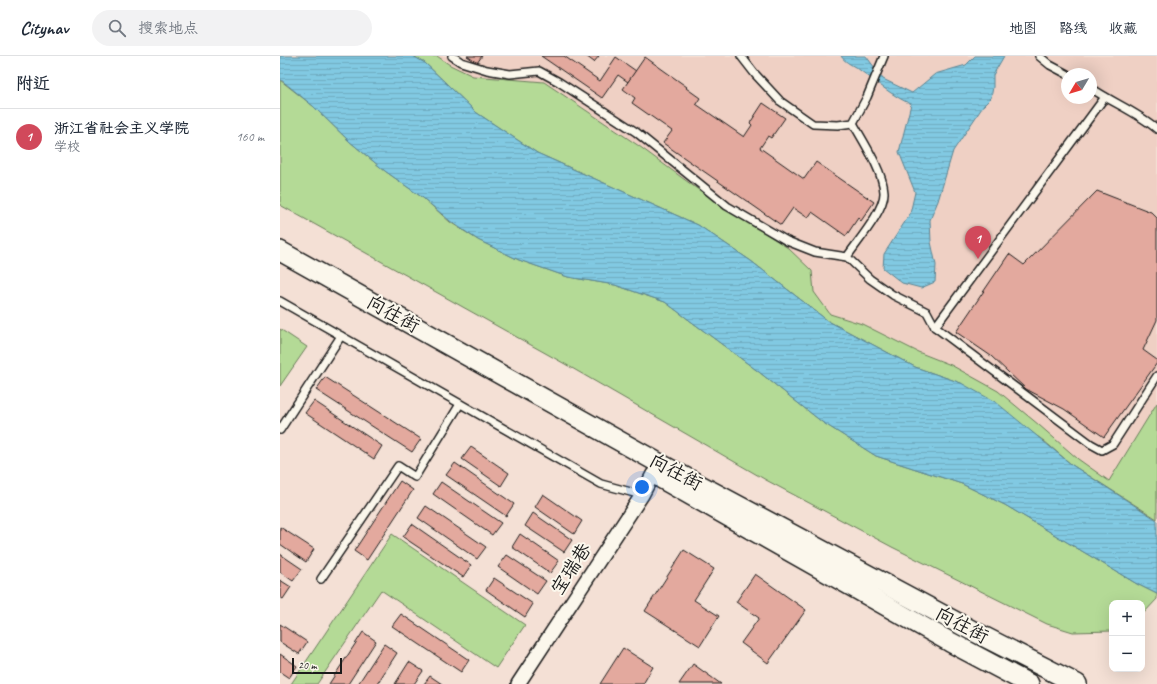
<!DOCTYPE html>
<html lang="zh">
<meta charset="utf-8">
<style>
:root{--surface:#fff;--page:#f2f2f3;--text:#1f2937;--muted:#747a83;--line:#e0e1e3;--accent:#d1495b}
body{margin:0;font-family:Caveat,"LXGW WenKai TC",sans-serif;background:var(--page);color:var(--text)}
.controls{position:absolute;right:12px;bottom:12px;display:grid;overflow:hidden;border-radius:8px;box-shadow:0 4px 16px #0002}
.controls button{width:36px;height:36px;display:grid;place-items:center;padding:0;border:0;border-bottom:1px solid var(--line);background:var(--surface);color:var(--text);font:20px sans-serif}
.compass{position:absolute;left:781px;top:12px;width:36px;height:36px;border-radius:50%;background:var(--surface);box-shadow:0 4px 16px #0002;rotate:232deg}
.scale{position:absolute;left:12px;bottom:10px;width:50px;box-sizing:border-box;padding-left:4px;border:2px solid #1c1c1c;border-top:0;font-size:11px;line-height:14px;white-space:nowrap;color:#1c1c1c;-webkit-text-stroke:3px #fbf7ec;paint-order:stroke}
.you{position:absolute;left:362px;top:431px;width:14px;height:14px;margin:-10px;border:3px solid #fff;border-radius:50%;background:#1a73e8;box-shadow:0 0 0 6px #1a73e833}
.badge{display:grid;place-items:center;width:26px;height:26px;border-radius:50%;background:var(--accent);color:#fff;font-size:13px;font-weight:700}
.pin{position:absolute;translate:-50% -33px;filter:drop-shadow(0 1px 2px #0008)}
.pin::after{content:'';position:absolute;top:21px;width:14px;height:12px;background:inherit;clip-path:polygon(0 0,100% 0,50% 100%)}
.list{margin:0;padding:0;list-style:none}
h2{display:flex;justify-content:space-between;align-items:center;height:52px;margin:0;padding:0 16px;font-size:17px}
h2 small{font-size:13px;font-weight:400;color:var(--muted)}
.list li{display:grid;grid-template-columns:26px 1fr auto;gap:12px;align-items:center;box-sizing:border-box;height:56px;padding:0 16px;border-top:1px solid var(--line)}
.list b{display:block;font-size:15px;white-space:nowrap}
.list p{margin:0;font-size:13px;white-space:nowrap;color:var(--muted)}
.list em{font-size:13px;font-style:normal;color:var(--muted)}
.icon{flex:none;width:22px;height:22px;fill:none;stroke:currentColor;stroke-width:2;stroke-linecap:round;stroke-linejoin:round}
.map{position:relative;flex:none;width:877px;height:628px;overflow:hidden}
header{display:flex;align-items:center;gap:24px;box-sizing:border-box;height:56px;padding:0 20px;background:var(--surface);border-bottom:1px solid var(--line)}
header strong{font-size:19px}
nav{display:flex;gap:22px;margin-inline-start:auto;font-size:14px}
.search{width:280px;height:36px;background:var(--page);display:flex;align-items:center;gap:10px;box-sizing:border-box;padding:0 14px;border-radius:22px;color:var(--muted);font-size:15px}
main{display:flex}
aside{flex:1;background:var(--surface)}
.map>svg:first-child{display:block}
.built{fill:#efd0c4;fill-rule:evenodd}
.green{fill:#b4da96;stroke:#687b59}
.water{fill:url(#water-rules);stroke:#598493}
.building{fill:#e3a99e;stroke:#1c1c1c}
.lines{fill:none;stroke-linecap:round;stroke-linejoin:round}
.lane-casing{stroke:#1c1c1c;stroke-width:10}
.street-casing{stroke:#1c1c1c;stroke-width:16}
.secondary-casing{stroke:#1c1c1c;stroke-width:22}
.lane{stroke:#fbf7ec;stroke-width:7}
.street{stroke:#fbf7ec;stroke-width:13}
.secondary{stroke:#fbf7ec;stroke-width:19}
.labels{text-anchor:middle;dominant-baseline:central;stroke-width:4;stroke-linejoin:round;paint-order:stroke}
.street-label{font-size:19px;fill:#1c1c1c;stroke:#fbf7ec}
</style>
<header>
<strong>Citynav</strong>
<div class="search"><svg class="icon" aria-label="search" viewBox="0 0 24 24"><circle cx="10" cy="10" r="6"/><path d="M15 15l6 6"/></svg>搜索地点</div>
<nav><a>地图</a><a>路线</a><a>收藏</a></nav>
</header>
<main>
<aside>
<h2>附近<small></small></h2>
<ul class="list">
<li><span class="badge">1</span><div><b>浙江省社会主义学院</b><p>学校</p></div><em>160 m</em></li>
</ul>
</aside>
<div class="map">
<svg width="877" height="628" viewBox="0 0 877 628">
<defs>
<pattern id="water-rules" width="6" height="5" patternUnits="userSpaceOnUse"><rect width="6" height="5" fill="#81c9e2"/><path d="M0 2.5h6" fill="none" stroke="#6facc1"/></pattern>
</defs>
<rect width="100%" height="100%" fill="#f4e0d5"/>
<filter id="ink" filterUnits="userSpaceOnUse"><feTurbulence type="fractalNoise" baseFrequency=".025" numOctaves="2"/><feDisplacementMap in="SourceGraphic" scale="8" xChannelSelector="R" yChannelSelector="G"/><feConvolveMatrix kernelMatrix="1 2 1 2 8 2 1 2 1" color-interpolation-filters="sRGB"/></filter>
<g filter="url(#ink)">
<path class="built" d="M157,0h720v347l-48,78 -31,-21 -127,-95 -33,-13 -56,-28 -32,-10 -16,-22 -3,-21 -172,-125 -95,-64 -71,-6 -23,-11zM787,18h24v24h-24z"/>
<g class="green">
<polygon points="133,0 157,0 170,9 193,20 264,26 359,90 416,132 508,192 532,215 534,236 550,258 582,268 638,296 671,309 718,335 759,369 798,403 829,425 877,347 877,463 792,409 764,385 681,327 635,311 548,265 471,205 418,169 257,97 197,57 145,7"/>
<polygon points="0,24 33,50 69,85 105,115 143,142 170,166 198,184 239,204 288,221 335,229 385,246 479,316 542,366 596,400 682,428 725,449 857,528 877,538 877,543 862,559 862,547 832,547 832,575 793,576 767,568 612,491 486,424 285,308 0,149"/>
<polygon points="0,273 27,291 0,330"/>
<polygon points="112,478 245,569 216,612 101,534 37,628 11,628"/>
</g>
<g class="water">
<polygon points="0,0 133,0 145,7 197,57 257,97 418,169 471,205 548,265 635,311 681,327 717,347 792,409 877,464 877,538 857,528 725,449 682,428 596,400 542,366 479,316 385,246 335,229 288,221 239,204 198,184 170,165 143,142 105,115 69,85 33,50 0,23"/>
<path d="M561,0h25l17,23 29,14 23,-19 31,-9 9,-9h29l-11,19v12l-2,11 -7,7 -31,46 -15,50 -8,19 1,22 5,23 -1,17 -14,6 -19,-5 -19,-15 1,-14 26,-40 5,-22 -16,-40 12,-48c-19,-8 -33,-21 -50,-33 -6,-5 -16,-8 -20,-15z"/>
</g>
<g class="building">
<polygon points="187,0 202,0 197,7"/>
<polygon points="261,0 284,0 320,25 336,1 356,15 348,26 338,19 322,42"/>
<polygon points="306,0 319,0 314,6"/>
<polygon points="365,1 407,31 406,32 420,42 416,48 464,81 472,69 470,67 483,47 505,62 491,82 488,80 480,92 524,123 536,106 594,146 581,165 578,162 566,180 532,156 528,162 513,152 501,169 383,87 392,75 352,47 355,42 343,33"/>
<polygon points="817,135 871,156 877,162 877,264 863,294 877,304 877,307 824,381 784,353 746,333 711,300 676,276 729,198 744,209"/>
<polygon points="45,321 141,383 132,396 36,334"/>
<polygon points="34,345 102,390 94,403 25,357"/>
<polygon points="191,391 229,417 221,430 182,403"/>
<polygon points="175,407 234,448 226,460 166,419"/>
<polygon points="120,425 133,434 87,504 74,495"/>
<polygon points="161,426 221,467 212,479 153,438"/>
<polygon points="263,438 302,465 294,478 255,451"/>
<polygon points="146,450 206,491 197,503 138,462"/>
<polygon points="253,457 292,484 284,496 245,470"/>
<polygon points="132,468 191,509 183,521 123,481"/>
<polygon points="0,471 34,493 26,506 0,488"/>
<polygon points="240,478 279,505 270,517 232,491"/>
<polygon points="404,494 434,513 414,544 439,560 420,590 365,555"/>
<polygon points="0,498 22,513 13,525 0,516"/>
<polygon points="227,499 266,525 257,538 218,511"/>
<polygon points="475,518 526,554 488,607 461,587 479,562 456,546"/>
<polygon points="214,522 253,548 245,561 206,534"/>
<polygon points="0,524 11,531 3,543 0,541"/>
<polygon points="121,558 189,604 181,616 112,570"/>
<polygon points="0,568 27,586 19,598 0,586"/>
<polygon points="83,576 96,585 68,628 49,628"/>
<polygon points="104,588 117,597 97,628 78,628"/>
<polygon points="343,592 373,611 363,628 320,628"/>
<polygon points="0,598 17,610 9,622 0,616"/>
<polygon points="129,606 143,615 134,628 115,628"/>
<polygon points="413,608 441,628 399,628"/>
<polygon points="150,620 162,628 144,628"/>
</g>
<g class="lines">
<defs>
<g id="lane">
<polyline points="172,0 181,6 207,14 230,18 259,15 279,26 356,76 447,150 507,185 535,196 567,201 590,223 613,239 647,256 655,271 811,388 822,394 833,388 877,320"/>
<polyline points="461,0 475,18 500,45 533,68 558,69 573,67 587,41 604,0"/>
<polyline points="759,0 770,9 787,18"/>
<path d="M811,32c22,15 46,24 66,41"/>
<path d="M567,201c10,-15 38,-47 37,-65 -1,-21 -21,-51 -31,-69"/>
<polyline points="0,245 321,428 362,439"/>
<polyline points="655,271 825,41"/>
<polyline points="0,374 61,280"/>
<polyline points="41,523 118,410 135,421 180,348"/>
</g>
<polyline id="street" points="238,628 362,439 373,418"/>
<g id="secondary">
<polyline points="0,195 377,406 691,574 797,628"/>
<polyline points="382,423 670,586 749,628"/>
</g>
</defs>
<use href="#lane" class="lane-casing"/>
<use href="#street" class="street-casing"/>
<use href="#secondary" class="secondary-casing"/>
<use href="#lane" class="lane"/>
<use href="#street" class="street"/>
<use href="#secondary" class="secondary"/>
</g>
</g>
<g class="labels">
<g class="street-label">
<text transform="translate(113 258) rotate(29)">向往街</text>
<text transform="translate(396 416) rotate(28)">向往街</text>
<text transform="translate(291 513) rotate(-57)">宝瑞巷</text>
<text transform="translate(682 569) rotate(28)">向往街</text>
</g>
</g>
</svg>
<div class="controls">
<button>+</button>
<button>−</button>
</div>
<svg class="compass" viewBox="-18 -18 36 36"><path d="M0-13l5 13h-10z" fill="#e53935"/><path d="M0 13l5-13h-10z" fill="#747a83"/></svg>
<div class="scale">20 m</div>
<div class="you"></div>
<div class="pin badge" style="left:698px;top:203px">1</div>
</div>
</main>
